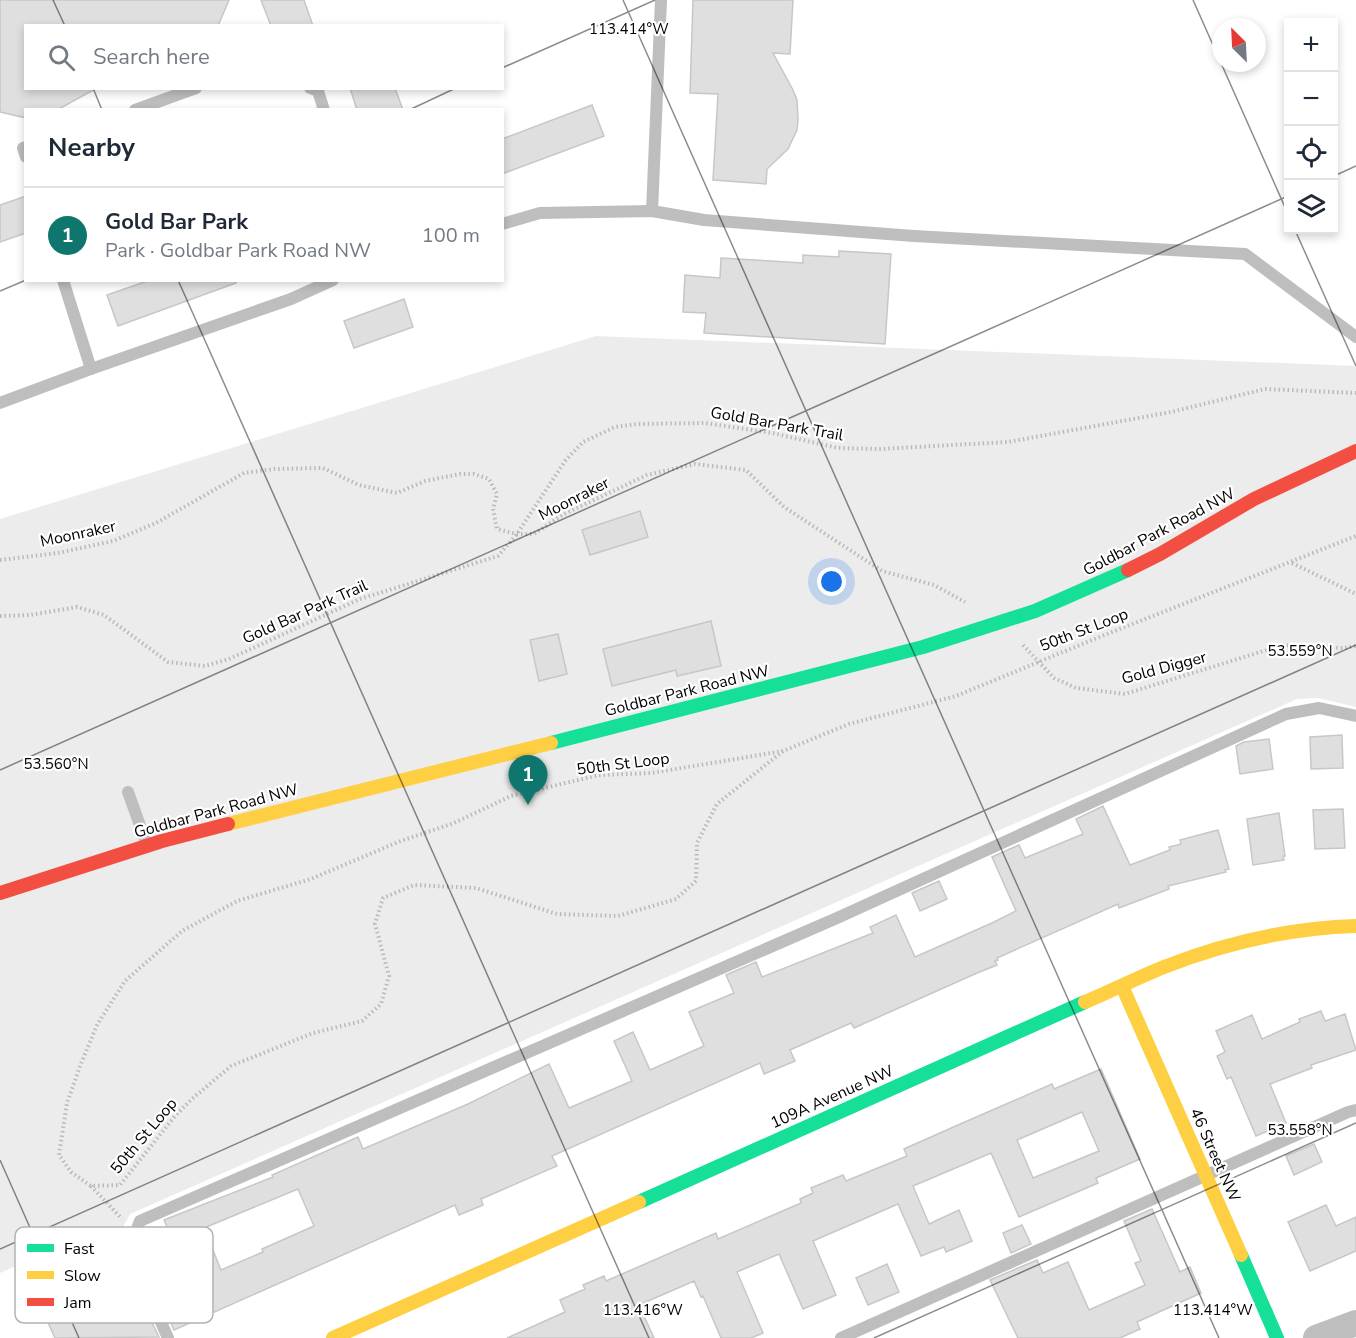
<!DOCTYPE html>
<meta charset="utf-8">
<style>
:root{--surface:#fff;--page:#f2f2f3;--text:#1f2937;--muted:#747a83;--line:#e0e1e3;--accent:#0f766e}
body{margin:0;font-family:"Nunito Sans",sans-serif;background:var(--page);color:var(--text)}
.controls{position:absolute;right:18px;top:18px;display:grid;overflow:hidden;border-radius:0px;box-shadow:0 3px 9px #0003}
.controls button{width:54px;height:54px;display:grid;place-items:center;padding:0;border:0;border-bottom:2px solid var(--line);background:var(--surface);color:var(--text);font:30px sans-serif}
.compass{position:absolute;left:1212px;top:18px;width:54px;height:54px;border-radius:50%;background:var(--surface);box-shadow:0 3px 9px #0003;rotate:336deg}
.you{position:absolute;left:832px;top:582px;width:21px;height:21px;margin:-15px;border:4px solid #fff;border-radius:50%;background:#1a73e8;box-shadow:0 0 0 9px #1a73e833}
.badge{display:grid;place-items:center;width:39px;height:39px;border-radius:50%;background:var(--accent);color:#fff;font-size:20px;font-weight:700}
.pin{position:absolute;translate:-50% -50px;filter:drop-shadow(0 2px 3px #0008)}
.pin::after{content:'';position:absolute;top:32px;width:21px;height:18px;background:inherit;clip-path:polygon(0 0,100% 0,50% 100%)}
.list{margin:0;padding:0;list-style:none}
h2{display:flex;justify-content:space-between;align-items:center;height:78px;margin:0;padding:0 24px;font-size:26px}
h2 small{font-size:20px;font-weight:400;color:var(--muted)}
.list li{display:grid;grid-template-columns:39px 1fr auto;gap:18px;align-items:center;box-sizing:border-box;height:96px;padding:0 24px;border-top:2px solid var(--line)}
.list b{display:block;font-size:22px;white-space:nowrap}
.list p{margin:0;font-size:20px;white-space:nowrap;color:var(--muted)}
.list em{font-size:20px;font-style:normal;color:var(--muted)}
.icon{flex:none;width:33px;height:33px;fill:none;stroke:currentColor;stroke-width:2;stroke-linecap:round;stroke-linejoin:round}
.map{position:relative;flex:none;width:1356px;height:1338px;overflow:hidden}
.search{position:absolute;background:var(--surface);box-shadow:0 3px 9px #0003;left:24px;top:24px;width:480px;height:66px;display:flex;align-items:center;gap:15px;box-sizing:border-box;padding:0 21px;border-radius:0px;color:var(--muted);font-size:22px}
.panel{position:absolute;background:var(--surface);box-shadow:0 3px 9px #0003;left:24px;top:108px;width:480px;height:174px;border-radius:0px}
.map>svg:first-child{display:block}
.green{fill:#ececec}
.building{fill:#dfdfdf;stroke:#c7c7c7;stroke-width:1.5;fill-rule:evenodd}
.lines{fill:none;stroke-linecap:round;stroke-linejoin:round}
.path{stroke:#b9b9b9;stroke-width:4;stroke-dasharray:1.5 3;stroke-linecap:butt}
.lane{stroke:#bebebe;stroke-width:12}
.street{stroke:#bebebe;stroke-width:26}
.fast{stroke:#16e098;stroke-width:14}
.slow{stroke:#ffcf43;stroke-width:14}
.jam{stroke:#f24e42;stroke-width:14}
.ticks{fill:none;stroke:#000;stroke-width:1.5;stroke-opacity:0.45}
.labels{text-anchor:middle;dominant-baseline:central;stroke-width:4.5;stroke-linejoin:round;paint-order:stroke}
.street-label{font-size:16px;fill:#000;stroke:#fff}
.key{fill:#fff;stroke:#b2b2b2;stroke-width:1.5}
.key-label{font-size:16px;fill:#000}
.ticks-label{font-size:15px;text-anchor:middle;fill:#000;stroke:#fff;stroke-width:4.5;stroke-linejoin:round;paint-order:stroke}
</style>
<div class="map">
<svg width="1356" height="1338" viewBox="0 0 1356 1338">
<rect width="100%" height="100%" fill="#fff"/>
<polygon class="green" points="596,336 1356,366 1356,707 1318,698 1297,699 130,1214 118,1237 105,1226 0,1273 0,519"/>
<g class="building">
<polygon points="0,0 229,0 218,26 26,26 26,88 97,88 57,110 26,110 26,118 0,112"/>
<polygon points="261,0 304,0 313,26 271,26"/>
<polygon points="693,0 793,0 790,54 773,53 793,90 797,100 798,120 797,130 788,149 767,169 766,184 713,180 718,94 690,93"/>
<polygon points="350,88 395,88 403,110 357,110"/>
<polygon points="592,105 604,136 502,174 502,139"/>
<polygon points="26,196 26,233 0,242 0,205"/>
<polygon points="839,251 891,254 885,344 704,333 706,313 683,312 685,275 720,278 721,258 803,263 803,255 839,257"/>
<polygon points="150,280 236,280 236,283 118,326 107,295"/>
<polygon points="404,299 413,327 354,348 344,321"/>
<polygon points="640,511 648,537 590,555 582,530"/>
<polygon points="711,621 721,666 677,676 676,670 612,686 603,649"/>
<polygon points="558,634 567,674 539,681 530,640"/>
<polygon points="1342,735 1343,768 1311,769 1310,737"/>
<polygon points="1269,739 1273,769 1240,774 1236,746 1244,742"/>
<path d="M1103,806l27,59 40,-15 -1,-3 12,-3 -1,-4 38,-10 11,39 -4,1 1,2 -58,14 1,3 -50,19 -1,-4 -121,54 1,2 -3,1 2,4 -20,8 -123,55 -3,-5 -61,27 5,11 -31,13 -4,-11 -208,93 5,10 -76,33 2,6 -24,10 -4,-10 -281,125 -11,-25 13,-6 -6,-13 19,-9 -25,-57 109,-43 -1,-2 86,-38 5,12 105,-45 81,-40 20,44 63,-27 -18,-40 19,-9 17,38 54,-24 -15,-34 45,-19 -8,-18 30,-13 6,15 111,-44 -3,-6 26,-12 19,42 77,-34 24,-12 -24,-54 27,-12 6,13 58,-24 -7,-15zM298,1189l16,37 -52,23 1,3 -42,18 -17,-42z"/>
<polygon points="1343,809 1345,848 1315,849 1313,810"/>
<polygon points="1279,813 1285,856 1283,856 1284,860 1253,865 1247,819"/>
<polygon points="939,881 947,899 920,911 912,893"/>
<polygon points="1321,1011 1325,1021 1345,1014 1356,1050 1311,1065 1312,1068 1270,1084 1286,1123 1256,1136 1231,1077 1227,1079 1217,1056 1225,1052 1216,1031 1252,1015 1262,1039 1300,1022 1299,1019"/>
<path d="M1101,1069l39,90 -44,19 2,5 -79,34 -28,-64 -78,33 16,38 30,-14 13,31 -26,11 -2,-5 -23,9 -23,-52 -85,37 23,54 -33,14 -24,-55 -42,18 26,61 -12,5h-30l-18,-42 -2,1 -7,-16 -55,24 15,33h-147l58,-26 -5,-12 25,-11 -2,-4 21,-9 2,5 110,-48 2,6 83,-36 -1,-4 13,-6 -2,-5 32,-13 3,6 61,-25 -3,-7 54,-24 94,-41 2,5zM1082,1112l17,39 -66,27 -16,-38z"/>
<polygon points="1314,1144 1322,1162 1294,1175 1286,1156"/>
<polygon points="1326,1205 1336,1226 1356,1217 1356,1251 1310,1271 1288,1222"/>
<polygon points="1152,1209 1180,1272 1190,1267 1201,1293 1137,1322 1140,1329 1120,1338 1018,1338 990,1280 1037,1260 1043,1273 1068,1262 1089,1310 1145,1285 1135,1263 1141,1261 1124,1221"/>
<polygon points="1022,1225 1031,1244 1011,1253 1003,1233"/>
<polygon points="887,1264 899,1292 868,1305 856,1278"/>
<polygon points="62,1271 72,1293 109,1277 128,1320 147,1312 159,1337 55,1338 31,1285"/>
</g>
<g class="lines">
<g class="path">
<polyline points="0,560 58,553 113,541 156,523 244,473 274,469 323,468 359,485 397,493 425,481 460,474 474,474 489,479 497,494 493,509 497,529 517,534 534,534 562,515 647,475 695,464 746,470 784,507 882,571 934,585 965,602"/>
<polyline points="1292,563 1356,594"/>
<polyline points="0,616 30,615 77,607 104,615 168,662 205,666 229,659 360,599 498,556 517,534 565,461 583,442 615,427 637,424 705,423 772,433 838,448 880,449 1008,442 1171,412 1265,389 1356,393"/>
<polyline points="1023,645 1054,678 1076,688 1125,694 1283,645 1343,648 1356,646"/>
<polyline points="783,751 717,804 697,843 696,881 676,899 618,916 557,914 476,888 414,885 383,898 375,924 389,976 381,1004 362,1021 313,1033 231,1066 193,1098 175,1116 120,1185 91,1186 71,1172 59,1155 67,1103 80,1066 97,1025 125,981 182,931 237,901 311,879 398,842 454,823 511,796 599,775 652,773 783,751 849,724 956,696 1097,638 1356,536"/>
<polyline points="91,1186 122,1219"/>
</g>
<g class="lane">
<polyline points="310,88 318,91 324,110"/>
<polyline points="135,110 196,88"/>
<polyline points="26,147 23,148 26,157"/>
<polyline points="652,211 661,0"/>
<polyline points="502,224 540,213 652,211 704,220 914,236 1245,254 1356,337"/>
<polyline points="63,280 91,369"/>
<polyline points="0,403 91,369 291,299 333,280"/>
<polyline points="128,792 147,845"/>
<polyline points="168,1338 132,1256 131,1244 140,1221 837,918 1286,714 1319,708 1356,716"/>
<polyline points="841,1338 1348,1112 1356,1110"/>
</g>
<polyline class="street" points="1316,1338 1356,1323"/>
<g class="fast">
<polyline points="551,743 923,647 1035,611 1128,570"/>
<polyline points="639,1202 1085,1002"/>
<polyline points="1241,1255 1277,1338"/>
</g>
<g class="slow">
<polyline points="228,824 551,743"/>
<polyline points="1122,986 1241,1255"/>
<path d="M1085,1002c26,-11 52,-24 79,-35 61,-24 126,-39 192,-41"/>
<polyline points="333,1338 639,1202"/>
</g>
<g class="jam">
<polyline points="1128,570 1160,554 1254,499 1356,451"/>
<polyline points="0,893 162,841 228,824"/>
</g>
</g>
<path class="ticks" d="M53,0l12,26M623,0l596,1338M1193,0l28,63M1221,63l67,151M502,68l153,-68M93,88l9,22M409,110l47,-22M1334,176l22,-10M1295,230l61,136M178,280l471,1058M0,291l26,-11M0,770l1288,-574M0,1160l79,178M0,1249l1356,-604M874,1338l482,-215"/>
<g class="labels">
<g class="street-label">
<text transform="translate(777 424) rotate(10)">Gold Bar Park Trail</text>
<text transform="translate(574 499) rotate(-27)">Moonraker</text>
<text transform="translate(1159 532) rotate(-28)">Goldbar Park Road NW</text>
<text transform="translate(78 534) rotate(-12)">Moonraker</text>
<text transform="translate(305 612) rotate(-24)">Gold Bar Park Trail</text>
<text transform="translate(1084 630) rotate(-21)">50th St Loop</text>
<text transform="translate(1164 668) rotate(-15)">Gold Digger</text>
<text transform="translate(687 691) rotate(-14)">Goldbar Park Road NW</text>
<text transform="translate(623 764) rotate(-7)">50th St Loop</text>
<text transform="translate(216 811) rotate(-15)">Goldbar Park Road NW</text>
<text transform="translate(832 1097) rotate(-24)">109A Avenue NW</text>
<text transform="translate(144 1136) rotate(-50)">50th St Loop</text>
<text transform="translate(1215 1155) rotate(66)">46 Street NW</text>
</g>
</g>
<rect x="15" y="1227" width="198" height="96" rx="9" class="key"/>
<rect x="27" y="1244" width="27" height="8" fill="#16e098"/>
<rect x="27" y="1271" width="27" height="8" fill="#ffcf43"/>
<rect x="27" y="1298" width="27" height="8" fill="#f24e42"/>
<g class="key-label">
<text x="64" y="1254">Fast</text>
<text x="64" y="1281">Slow</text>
<text x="64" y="1308">Jam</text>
</g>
<g class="ticks-label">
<text x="629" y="34">113.414°W</text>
<text x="1300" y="656">53.559°N</text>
<text x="56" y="769">53.560°N</text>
<text x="1300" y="1135">53.558°N</text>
<text x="643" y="1315">113.416°W</text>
<text x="1213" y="1315">113.414°W</text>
</g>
</svg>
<div class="controls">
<button>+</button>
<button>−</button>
<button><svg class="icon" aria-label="locate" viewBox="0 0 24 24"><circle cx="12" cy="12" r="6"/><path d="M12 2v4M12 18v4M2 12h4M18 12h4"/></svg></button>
<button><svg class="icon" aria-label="layers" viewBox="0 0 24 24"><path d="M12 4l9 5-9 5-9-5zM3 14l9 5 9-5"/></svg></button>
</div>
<svg class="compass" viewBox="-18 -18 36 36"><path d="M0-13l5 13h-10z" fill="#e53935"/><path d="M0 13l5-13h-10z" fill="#747a83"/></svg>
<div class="you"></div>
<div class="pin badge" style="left:528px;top:805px">1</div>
<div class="search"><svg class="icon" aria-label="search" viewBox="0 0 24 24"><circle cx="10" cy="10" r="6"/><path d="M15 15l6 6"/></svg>Search here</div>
<section class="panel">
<h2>Nearby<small></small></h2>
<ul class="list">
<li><span class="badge">1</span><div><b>Gold Bar Park</b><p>Park · Goldbar Park Road NW</p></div><em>100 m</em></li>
</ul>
</section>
</div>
